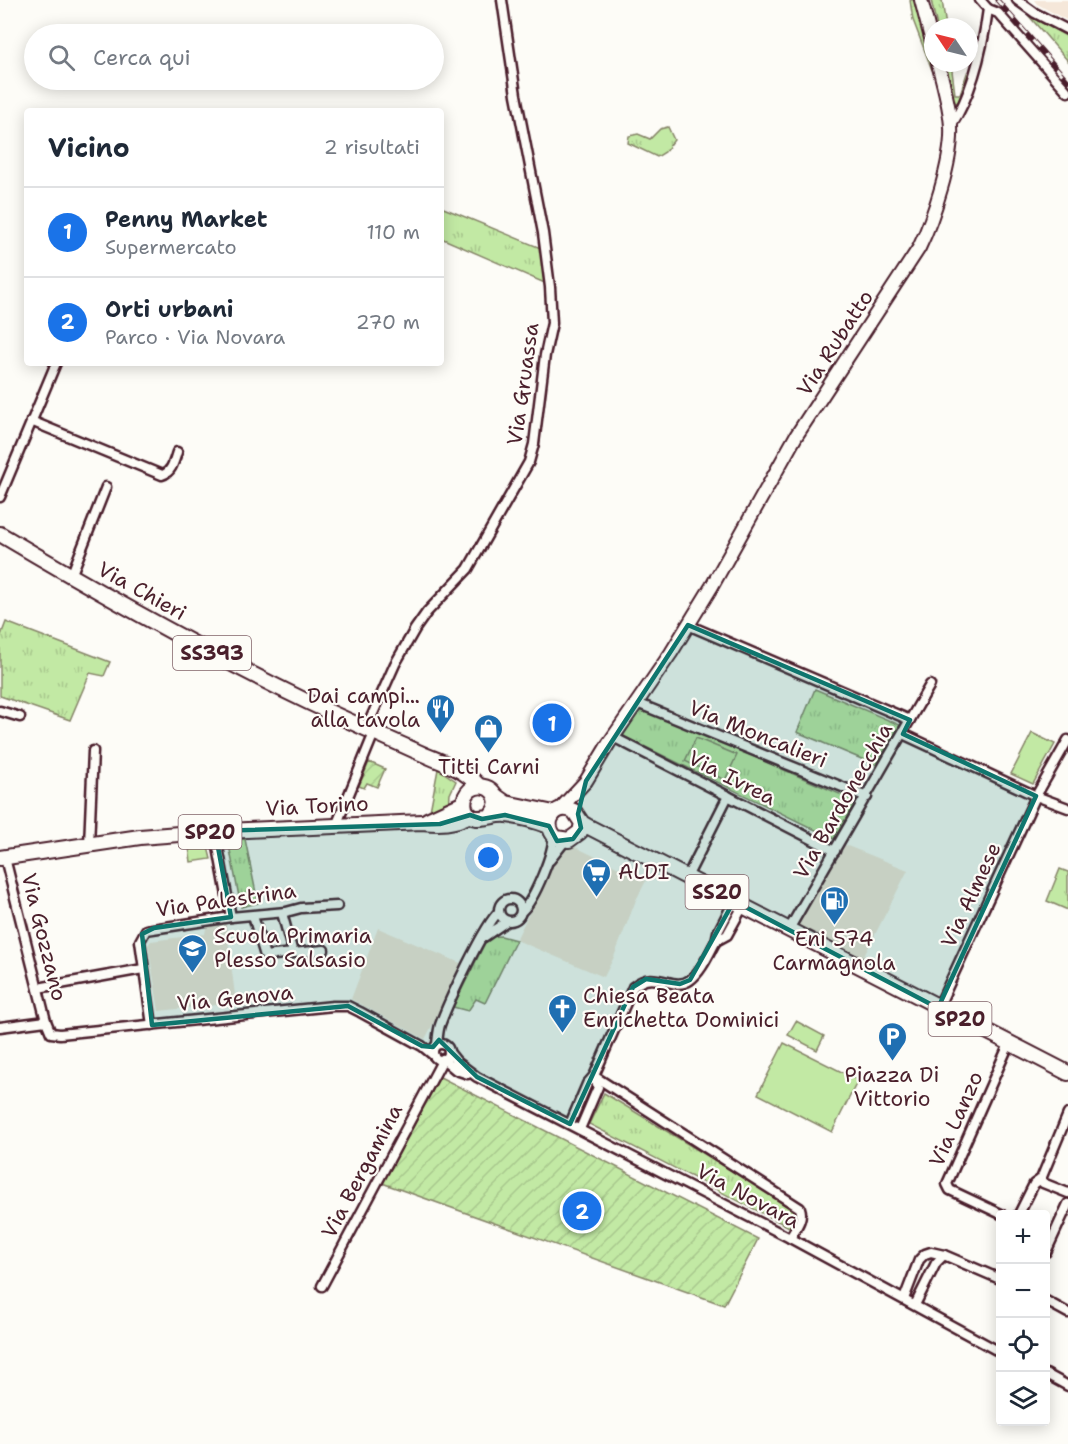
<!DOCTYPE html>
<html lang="it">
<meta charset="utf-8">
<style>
:root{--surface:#fff;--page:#f6f6f7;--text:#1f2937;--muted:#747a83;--line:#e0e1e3;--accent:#1a73e8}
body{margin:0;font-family:"Shantell Sans",sans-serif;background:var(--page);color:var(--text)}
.controls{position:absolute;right:18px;bottom:18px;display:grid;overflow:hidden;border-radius:6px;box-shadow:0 3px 15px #0003}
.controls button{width:54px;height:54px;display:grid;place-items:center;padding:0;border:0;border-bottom:2px solid var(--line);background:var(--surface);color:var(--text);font:30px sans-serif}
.compass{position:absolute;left:924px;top:18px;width:54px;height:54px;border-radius:50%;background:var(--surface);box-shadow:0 3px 15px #0003;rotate:305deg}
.you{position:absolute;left:489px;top:858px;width:21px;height:21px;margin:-15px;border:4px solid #fff;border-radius:50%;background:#1a73e8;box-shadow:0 0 0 9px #1a73e833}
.badge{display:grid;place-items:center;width:39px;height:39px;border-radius:50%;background:var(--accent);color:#fff;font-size:20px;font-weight:700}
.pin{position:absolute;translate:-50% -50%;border:3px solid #fff;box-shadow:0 2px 6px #0006}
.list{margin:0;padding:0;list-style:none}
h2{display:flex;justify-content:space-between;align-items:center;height:78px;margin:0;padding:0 24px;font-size:26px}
h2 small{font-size:20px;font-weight:400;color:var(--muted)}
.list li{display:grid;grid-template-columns:39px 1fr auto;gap:18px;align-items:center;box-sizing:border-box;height:90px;padding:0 24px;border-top:2px solid var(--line)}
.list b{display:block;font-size:22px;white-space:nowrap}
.list p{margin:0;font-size:20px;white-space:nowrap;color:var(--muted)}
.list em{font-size:20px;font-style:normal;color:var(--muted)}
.icon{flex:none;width:33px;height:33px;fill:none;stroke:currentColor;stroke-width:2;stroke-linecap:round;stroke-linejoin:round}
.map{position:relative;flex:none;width:1068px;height:1444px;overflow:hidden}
.search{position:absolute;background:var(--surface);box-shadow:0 3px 15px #0003;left:24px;top:24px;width:420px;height:66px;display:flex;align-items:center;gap:15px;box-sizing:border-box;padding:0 21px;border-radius:33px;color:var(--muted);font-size:22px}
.panel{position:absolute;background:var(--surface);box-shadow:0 3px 15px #0003;left:24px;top:108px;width:420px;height:258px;border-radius:6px}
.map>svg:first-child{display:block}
.built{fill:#f5e7d9}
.grass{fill:url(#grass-tufts);stroke:#868468;stroke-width:1.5}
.garden{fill:url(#garden-furrows);stroke:#868468;stroke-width:1.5}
.pitch{fill:#c2e9a4;stroke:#868468;stroke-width:1.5}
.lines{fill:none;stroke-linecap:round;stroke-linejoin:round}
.street-casing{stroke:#4a1f2b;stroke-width:13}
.secondary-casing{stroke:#4a1f2b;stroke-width:16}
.primary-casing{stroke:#4a1f2b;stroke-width:18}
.street{stroke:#fdfcf7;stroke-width:8}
.secondary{stroke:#fdfcf7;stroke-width:12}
.primary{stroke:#fdfcf7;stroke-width:14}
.rail-casing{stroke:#4a1f2b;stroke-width:5}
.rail{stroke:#fdfcf7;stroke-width:3;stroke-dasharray:9;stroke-linecap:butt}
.marked{fill:#0f766e;fill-opacity:0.2;stroke:#0f766e;stroke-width:4.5;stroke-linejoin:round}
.labels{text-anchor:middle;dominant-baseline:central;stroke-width:4.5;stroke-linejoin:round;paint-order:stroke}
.shield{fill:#fdfcf7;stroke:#806168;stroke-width:1.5}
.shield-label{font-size:20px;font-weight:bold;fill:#4a1f2b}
.street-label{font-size:21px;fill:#4a1f2b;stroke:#fdfcf7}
.poi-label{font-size:21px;fill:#4a1f2b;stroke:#fdfcf7}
</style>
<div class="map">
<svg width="1068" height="1444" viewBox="0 0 1068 1444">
<defs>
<pattern id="grass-tufts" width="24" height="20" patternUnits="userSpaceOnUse" patternTransform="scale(1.5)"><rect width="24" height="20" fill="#c2e9a4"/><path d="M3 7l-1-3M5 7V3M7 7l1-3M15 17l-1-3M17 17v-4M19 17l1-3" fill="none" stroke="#a8c78d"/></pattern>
<pattern id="garden-furrows" width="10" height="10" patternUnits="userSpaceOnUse" patternTransform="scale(1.5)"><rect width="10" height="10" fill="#c2e9a4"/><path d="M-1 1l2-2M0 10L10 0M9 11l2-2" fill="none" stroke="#a8c78d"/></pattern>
</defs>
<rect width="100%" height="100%" fill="#fdfcf7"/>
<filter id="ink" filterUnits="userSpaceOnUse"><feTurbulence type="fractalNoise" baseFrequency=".0167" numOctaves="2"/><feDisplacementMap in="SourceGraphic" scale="12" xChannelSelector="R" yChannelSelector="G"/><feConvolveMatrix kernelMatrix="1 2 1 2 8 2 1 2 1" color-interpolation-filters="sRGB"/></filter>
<g filter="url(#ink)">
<g class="built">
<polygon points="1034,0 1068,0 1068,21 1037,4"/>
<polygon points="567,843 646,881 636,900 614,957 604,977 516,940 554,862"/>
<polygon points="845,845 908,870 862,960 796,927"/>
<polygon points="207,922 226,924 236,1003 159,1011 148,945 151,941 205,934"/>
<polygon points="378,928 465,965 425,1039 351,999"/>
</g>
<g class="grass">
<polygon points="910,0 918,0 935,71 932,70 913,20"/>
<polygon points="931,0 942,0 946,27 937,27"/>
<polygon points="1028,15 1068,37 1068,61"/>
<polygon points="945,63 951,63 955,94 960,94 967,73 968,76 958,103 953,102"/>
<polygon points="668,127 674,140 665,152 657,157 628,143 629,136 638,134 650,139 660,129"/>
<polygon points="441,207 543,249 547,284 441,238"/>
<polygon points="6,622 110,662 104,676 90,673 70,720 0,696 0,638"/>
<polygon points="815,689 900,725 876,765 797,732"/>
<polygon points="641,708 856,801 834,839 623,736"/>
<polygon points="438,769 456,781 450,794 449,805 430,811"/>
<polygon points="206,839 211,859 191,862 188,840"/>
<polygon points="245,839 258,903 241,907 228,840"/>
<polygon points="1060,869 1068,872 1068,910 1047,901"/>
<polygon points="501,936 516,940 485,1003 476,999 468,1011 453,1007 488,937"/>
<polygon points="604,1093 798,1211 789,1227 589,1124"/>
</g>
<g class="garden">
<polygon points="369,762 385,769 377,787 367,783 364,788 359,786"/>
<polygon points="440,1077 758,1239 724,1305 382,1183"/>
</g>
<g class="pitch">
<polygon points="1032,733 1055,744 1033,784 1011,774"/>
<polygon points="696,738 737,755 725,780 685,761"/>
<polygon points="796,1021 824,1036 817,1050 788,1035"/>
<polygon points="784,1043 858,1080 832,1132 758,1094"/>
</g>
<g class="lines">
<defs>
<g id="street">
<polyline points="1017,0 1035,13 1068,30"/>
<polyline points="988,9 998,13 1068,92"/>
<path d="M951,126c21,-32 32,-79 37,-117l-8,-9"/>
<path d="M31,421l131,54c10,-3 12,-14 15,-23"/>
<polyline points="0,497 56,363"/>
<polyline points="71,576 106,487"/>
<polyline points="688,625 910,720"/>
<polyline points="637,703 867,797"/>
<polyline points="0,711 20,717"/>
<polyline points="366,729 395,664 415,629 427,612 468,569 529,462 534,444 545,355 552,323 550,287 543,233 516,95 502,0"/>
<polyline points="903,734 1036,796 1068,808"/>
<polyline points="613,737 835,851"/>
<polyline points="336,826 374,733"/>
<polyline points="215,831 231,917"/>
<polyline points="89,845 93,751"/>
<polyline points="5,858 46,1021 51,1033 60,1034 333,1006 348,1006 360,1012 422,1046 433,1055"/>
<polyline points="550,860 565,841"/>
<polyline points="686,879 728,796"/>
<circle cx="510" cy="910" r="11"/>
<polyline points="734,901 718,932 716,941 727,935 743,906"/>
<path d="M522,911c12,-11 33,-60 31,-76"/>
<polyline points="253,916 265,956 293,953 282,913"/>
<polyline points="788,931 930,685"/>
<polyline points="484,937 507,921"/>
<path d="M716,941c-7,12 -14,30 -26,39 -18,13 -34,-13 -57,7l-39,89 206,132c4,11 -5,21 -10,30"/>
<polyline points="293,953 324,950"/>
<polyline points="38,988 143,969"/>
<polyline points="938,1008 1036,796 1068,740"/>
<polyline points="152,1025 140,941 146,930 231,917 286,912 301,908 337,906"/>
<polyline points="0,1027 46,1021"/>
<circle cx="441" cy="1052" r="8"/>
<path d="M437,1044c1,-7 1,-13 3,-19 7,-20 45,-102 59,-113"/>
<polyline points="449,1052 457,1062 477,1077 790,1238 1000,1352"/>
<polyline points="570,1124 587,1084 594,1076 598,1087 580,1129"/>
<polyline points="1041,1179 1043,1183 1068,1193"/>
<polyline points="1001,1214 950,1190 947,1184 1009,1044"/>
<polyline points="1019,1214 1034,1184 1041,1179 1068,1114"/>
<polyline points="1046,1252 1068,1204"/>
<polyline points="322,1286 443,1059 456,1070 468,1074"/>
<polyline points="904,1299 919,1260 925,1254 931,1252 944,1255 1000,1279"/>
<polyline points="1046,1301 1068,1313"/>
<polyline points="915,1305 936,1263 944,1255"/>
<polyline points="1046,1374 1068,1386"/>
</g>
<g id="secondary">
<polyline points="921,0 933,46"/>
<path d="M560,809l26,-28 23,-38 62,-90 41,-67 84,-150 123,-188c14,-29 34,-89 32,-121 -1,-21 -8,-43 -13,-64"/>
</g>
<g id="primary">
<path d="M0,534c101,60 203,117 308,168 36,17 72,33 108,49 23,11 45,15 63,35"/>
<polyline points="496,796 506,803 554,813"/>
<path d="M491,815c15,-16 -3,-37 -21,-25 -5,5 -7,11 -5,18 6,19 28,5 42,7 15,2 29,6 42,11"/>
<polyline points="427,820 464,803"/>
<path d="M582,823l-2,9 -11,8 -13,-2c-15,-15 -1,-36 18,-27l8,12 5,3 481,247"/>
<path d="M0,858l140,-21 65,-5 217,-10c17,2 32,2 48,-7"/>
</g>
</defs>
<use href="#street" class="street-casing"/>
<use href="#secondary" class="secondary-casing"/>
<use href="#primary" class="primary-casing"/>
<use href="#street" class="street"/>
<use href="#secondary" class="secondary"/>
<use href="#primary" class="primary"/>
<defs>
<polyline id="rail" points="997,0 1068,81"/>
</defs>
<use href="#rail" class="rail-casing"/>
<use href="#rail" class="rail"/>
</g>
</g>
<path class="marked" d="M688,625l222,95 -7,14 133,62 -98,212 -204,-107 -44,79 -10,4 -34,-5 -13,8 -63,137 -93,-47 -38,-37 -6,7 -11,-1 -74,-40 -196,19 -10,-91 12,-6 77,-11 -16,-86 225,-7 30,-9 12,4 23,-4 44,11 8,15 16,-2 8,-11 -3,-14 8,-33z"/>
<defs>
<symbol id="restaurant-pin" viewBox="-11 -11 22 30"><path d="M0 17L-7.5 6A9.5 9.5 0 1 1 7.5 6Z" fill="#1f6fb2" stroke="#fdfcf7"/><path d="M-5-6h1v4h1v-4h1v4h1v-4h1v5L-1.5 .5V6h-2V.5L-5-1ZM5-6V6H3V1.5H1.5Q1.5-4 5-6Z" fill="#fff"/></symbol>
<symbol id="shop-pin" viewBox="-11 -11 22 30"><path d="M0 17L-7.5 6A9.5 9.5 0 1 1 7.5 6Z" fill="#1f6fb2" stroke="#fdfcf7"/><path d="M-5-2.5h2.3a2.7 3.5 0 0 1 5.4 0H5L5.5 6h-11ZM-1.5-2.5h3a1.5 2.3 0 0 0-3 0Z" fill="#fff"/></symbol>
<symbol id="supermarket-pin" viewBox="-11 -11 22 30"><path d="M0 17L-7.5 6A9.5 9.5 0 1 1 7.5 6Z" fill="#1f6fb2" stroke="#fdfcf7"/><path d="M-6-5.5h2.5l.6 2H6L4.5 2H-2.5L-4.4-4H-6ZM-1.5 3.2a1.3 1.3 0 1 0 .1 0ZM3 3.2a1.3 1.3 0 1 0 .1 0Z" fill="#fff"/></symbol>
<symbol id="fuel-pin" viewBox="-11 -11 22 30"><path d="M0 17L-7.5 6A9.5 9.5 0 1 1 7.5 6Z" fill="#1f6fb2" stroke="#fdfcf7"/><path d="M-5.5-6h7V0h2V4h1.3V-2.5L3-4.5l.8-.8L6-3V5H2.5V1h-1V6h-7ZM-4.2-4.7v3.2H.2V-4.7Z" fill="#fff"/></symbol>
<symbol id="school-pin" viewBox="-11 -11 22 30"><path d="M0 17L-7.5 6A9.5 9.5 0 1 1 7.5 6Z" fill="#1f6fb2" stroke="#fdfcf7"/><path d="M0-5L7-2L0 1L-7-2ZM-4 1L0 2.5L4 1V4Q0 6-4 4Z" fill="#fff"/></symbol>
<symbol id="church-pin" viewBox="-11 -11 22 30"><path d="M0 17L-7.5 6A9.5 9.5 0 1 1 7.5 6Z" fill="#1f6fb2" stroke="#fdfcf7"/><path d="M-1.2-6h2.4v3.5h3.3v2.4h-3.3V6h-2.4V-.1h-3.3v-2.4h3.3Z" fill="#fff"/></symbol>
<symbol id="parking-pin" viewBox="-11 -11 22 30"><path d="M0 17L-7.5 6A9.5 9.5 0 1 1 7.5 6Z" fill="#1f6fb2" stroke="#fdfcf7"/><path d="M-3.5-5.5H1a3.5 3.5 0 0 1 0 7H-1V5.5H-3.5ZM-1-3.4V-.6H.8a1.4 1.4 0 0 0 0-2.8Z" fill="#fff"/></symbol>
</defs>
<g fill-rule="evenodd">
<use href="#restaurant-pin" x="424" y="692" width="33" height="45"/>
<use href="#shop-pin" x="472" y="712" width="33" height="45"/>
<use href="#supermarket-pin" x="580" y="856" width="33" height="45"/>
<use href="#fuel-pin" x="818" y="884" width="33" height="45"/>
<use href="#school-pin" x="176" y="932" width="33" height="45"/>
<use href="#church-pin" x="546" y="992" width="33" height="45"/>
<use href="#parking-pin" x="876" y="1020" width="33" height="45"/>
</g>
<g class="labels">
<g class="shield">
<rect x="173" y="636" width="78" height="34" rx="4.5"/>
<rect x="178.5" y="815" width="63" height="34" rx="4.5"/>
<rect x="685.5" y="875" width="63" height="34" rx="4.5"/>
<rect x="928.5" y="1002" width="63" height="34" rx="4.5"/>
</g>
<g class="shield-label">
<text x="212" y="653">SS393</text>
<text x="210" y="832">SP20</text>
<text x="717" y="892">SS20</text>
<text x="960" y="1019">SP20</text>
</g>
<g class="street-label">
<text transform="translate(835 343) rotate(-57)">Via Rubatto</text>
<text transform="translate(523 384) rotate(-82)">Via Gruassa</text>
<text transform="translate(142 591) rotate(29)">Via Chieri</text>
<text transform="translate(758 734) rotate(22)">Via Moncalieri</text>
<text transform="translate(732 778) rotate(27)">Via Ivrea</text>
<text transform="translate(843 801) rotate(-60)">Via Bardonecchia</text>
<text transform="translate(317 806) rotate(-3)">Via Torino</text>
<text transform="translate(971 895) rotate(-65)">Via Almese</text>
<text transform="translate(226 900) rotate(-8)">Via Palestrina</text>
<text transform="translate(44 937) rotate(76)">Via Gozzano</text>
<text transform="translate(235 998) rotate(-6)">Via Genova</text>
<text transform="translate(956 1119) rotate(-66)">Via Lanzo</text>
<text transform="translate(362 1171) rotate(-62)">Via Bergamina</text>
<text transform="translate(748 1196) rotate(28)">Via Novara</text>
</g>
<g class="poi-label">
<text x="420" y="696" text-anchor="end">Dai campi...<tspan x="420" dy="24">alla tavola</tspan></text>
<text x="489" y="767">Titti Carni</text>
<text x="618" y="872" text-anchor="start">ALDI</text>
<text x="214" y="936" text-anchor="start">Scuola Primaria<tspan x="214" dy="24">Plesso Salsasio</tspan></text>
<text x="834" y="939">Eni 574<tspan x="834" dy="24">Carmagnola</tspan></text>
<text x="583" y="996" text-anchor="start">Chiesa Beata<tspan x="583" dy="24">Enrichetta Dominici</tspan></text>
<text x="892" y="1075">Piazza Di<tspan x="892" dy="24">Vittorio</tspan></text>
</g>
</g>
</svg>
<div class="controls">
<button>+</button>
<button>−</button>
<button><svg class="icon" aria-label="locate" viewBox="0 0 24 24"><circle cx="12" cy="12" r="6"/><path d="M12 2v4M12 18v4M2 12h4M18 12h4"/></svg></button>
<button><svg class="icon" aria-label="layers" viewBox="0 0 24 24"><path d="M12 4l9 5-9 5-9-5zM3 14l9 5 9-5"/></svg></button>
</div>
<svg class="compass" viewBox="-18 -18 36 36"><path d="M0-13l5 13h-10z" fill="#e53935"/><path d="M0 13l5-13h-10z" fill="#747a83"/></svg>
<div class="you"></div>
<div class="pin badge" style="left:552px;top:723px">1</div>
<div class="pin badge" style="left:582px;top:1211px">2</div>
<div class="search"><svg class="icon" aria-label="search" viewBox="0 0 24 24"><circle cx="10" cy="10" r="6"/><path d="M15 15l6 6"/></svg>Cerca qui</div>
<section class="panel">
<h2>Vicino<small>2 risultati</small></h2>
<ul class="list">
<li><span class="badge">1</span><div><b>Penny Market</b><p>Supermercato</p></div><em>110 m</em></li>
<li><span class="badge">2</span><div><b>Orti urbani</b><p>Parco · Via Novara</p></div><em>270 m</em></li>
</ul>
</section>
</div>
